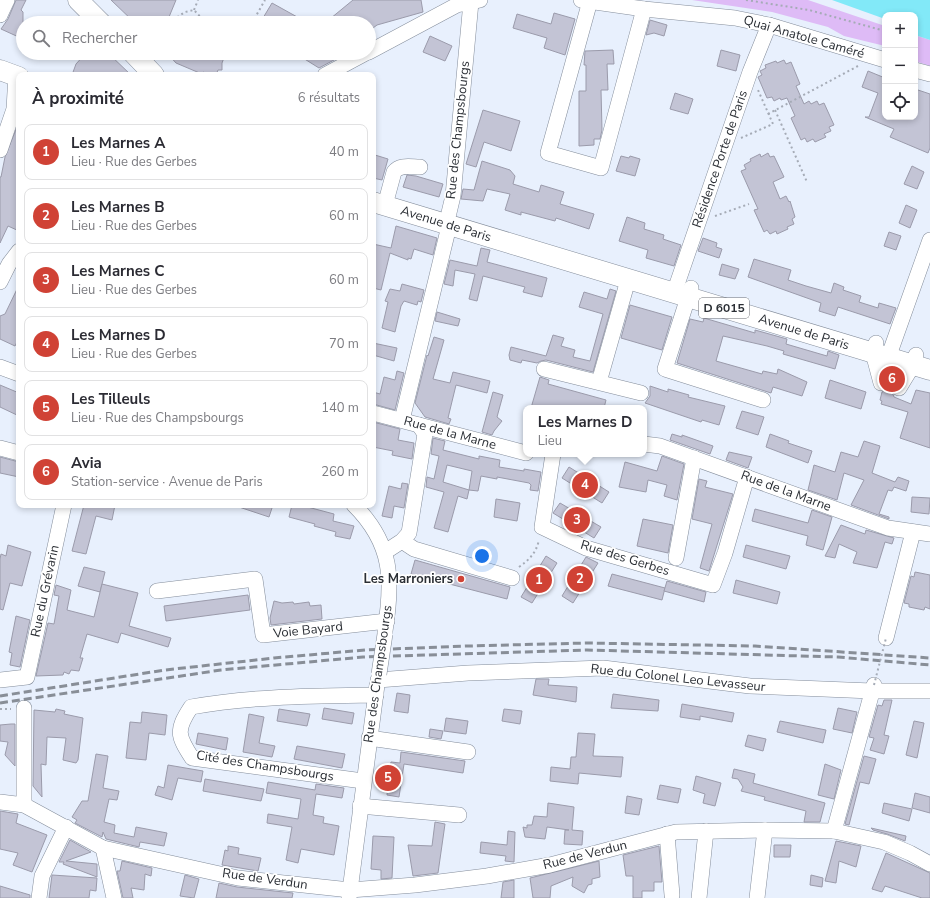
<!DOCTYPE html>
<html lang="fr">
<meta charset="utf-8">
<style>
:root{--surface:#fff;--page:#f7f7f7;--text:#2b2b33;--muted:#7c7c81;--line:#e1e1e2;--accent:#d04235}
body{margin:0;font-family:"Nunito Sans",sans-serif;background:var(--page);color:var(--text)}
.controls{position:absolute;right:12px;top:12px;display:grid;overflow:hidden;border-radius:8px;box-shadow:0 2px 6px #0003}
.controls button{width:36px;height:36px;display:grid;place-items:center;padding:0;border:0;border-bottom:1px solid var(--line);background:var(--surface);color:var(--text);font:20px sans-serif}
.you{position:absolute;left:482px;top:556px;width:14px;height:14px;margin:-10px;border:3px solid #fff;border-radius:50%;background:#1a73e8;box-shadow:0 0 0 6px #1a73e833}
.badge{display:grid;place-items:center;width:26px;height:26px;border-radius:50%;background:var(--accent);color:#fff;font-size:13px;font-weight:700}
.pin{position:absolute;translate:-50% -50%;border:2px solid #fff;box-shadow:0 1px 4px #0006}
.popup{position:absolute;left:523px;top:405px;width:124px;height:52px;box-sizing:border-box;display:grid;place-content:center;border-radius:8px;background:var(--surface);filter:drop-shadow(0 1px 3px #0005);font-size:13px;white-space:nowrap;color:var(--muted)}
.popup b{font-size:15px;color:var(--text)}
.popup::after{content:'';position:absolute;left:50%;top:100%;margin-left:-8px;border:8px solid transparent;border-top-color:var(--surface)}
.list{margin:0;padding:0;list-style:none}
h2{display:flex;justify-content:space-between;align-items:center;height:52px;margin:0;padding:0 16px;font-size:17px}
h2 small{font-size:13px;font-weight:400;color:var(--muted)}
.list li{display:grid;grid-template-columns:26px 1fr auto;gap:12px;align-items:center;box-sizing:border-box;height:56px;margin:0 8px 8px;padding:0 8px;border:1px solid var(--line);border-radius:8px}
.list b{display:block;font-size:15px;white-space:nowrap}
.list p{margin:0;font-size:13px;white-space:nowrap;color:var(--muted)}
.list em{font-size:13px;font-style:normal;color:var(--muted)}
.icon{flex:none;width:22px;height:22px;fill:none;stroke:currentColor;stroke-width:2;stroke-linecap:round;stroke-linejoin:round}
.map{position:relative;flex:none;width:930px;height:898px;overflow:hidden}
.search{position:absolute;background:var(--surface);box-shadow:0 2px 6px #0003;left:16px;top:16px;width:360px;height:44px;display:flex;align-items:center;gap:10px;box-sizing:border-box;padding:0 14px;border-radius:22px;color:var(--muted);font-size:15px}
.panel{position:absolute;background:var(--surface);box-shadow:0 2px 6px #0003;left:16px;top:72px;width:360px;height:436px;border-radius:8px}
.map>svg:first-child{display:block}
.green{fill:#debbf6}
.water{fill:#82e9f8}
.building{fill:#c3c4d5;stroke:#9b9bab}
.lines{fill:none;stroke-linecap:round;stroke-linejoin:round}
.minor-casing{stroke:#848d9b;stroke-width:16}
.major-casing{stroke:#848d9b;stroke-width:21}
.path{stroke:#a5abb6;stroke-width:2;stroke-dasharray:2 3;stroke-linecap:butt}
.minor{stroke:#fff;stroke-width:15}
.major{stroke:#fff;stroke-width:20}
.rail{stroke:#888e97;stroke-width:3;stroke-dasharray:8 4;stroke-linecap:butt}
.minor-bridge-casing{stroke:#848d9b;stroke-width:16;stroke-linecap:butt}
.path-bridge{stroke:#a5abb6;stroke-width:2;stroke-dasharray:2 3;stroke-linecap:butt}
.minor-bridge{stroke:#fff;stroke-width:15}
.poi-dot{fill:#d04235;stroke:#fff;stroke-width:1.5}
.labels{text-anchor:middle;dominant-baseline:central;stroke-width:3.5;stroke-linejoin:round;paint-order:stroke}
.shield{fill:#fff;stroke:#6b6d72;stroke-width:1}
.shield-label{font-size:12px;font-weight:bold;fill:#2b2f35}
.street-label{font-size:13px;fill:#2b2f35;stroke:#fff}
.poi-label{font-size:13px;font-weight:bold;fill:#2b2f35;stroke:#fff;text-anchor:end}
</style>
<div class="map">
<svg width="930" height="898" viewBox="0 0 930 898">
<rect width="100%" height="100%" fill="#e8f0fd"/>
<g class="green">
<polygon points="692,0 808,0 885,26 885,46 844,36 828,27 772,12"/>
<polygon points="915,35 930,40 930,66 915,61"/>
</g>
<polygon class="water" points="832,0 930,0 930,40 915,35 915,15 885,15 885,19"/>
<g class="building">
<polygon points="16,0 26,0 21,10 23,12 23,39 1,29 8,19"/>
<polygon points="111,0 176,0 169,17 176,23 135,23"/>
<polygon points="353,0 421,0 423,12 377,25 369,31 369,23 325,23"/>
<polygon points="272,3 308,23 260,23"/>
<polygon points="554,13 575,19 565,55 544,48 547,38 513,28 517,14 551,24"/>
<polygon points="650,20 667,25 664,36 654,33 646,35"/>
<polygon points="430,36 452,46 445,61 423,52"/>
<polygon points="613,50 614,64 607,64 608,90 601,90 602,130 600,139 594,139 594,145 579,146 579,91 586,91 586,65 584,65 585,51"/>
<polygon points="721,50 740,55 736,71 717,66"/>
<polygon points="86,53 108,53 131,75 72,75 76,64"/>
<polygon points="167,53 220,53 225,55 222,63 222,70 218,70 216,75 211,75 203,72 202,74 176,63"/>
<polygon points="295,53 347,53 319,68"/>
<polygon points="784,60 786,64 791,62 800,84 796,86 804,104 809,101 811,104 817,101 819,105 824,103 834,125 829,127 831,131 824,134 826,137 815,142 813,139 807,142 805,138 801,140 791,118 795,116 787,98 781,100 780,98 774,101 772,97 767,98 758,77 762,75 760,71 766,68 765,65 776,61 777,63"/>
<polygon points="868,71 885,78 885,117 915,117 915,89 930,94 930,148 928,153 890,137 894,129 865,117 869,117 878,93 862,87"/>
<polygon points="675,93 693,99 688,114 670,109"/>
<polygon points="483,110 520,121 511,151 484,142 476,167 466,164"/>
<polygon points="19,122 19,231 8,226 0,243 0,177 1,177 5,157"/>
<polygon points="768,153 770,157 774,156 784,177 773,182 780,199 786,196 789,202 790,201 795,217 792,219 794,224 787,227 788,229 777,234 776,231 770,234 767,230 764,232 754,210 758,209 741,171 746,169 744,165 751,161 750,159 760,154 761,157"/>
<polygon points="375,155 388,159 382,180 373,178"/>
<polygon points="621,156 629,158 630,156 640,159 635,176 616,171"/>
<polygon points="482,161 510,170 515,176 513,184 539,192 541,185 564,192 560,204 594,214 589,229 556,218 555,221 521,212 521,215 505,210 510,194 487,189 483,201 461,199 463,189 474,190"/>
<polygon points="912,166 924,172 917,189 904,184"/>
<polygon points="407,175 416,176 443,184 439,197 403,187"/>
<polygon points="906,205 917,210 910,228 899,223"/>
<polygon points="627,217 645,223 644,229 664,235 663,239 681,245 674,266 646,258 648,250 619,241"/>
<polygon points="396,226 437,238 433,255 414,249 411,259 408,258 408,260 390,253 381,290 373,288 373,244 391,248"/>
<polygon points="889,232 901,236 896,250 884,246"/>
<polygon points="703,238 717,243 716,247 722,249 719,258 698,251"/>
<polygon points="481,248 490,250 487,262 547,278 542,297 523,292 525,287 483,276 477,301 469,299 475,274 455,270 453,286 444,284 450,260 477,266"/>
<polygon points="754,259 791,270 788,280 806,286 831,293 834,283 844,287 843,290 861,296 859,302 878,308 879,303 896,308 890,324 838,307 835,316 819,311 821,303 748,277"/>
<polygon points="722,264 739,269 735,279 719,275"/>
<polygon points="402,284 424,290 421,302 418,301 417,305 404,301 401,306 395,332 382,328 388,302 385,301 390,289 400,291"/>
<polygon points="19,285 19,338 15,346 0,339 0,316 5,314"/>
<polygon points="610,289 616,291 593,372 546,360 541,361 537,363 522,360 521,363 510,360 509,355 511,347 546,356 553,335 564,338 561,346 575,350 573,357 590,361 603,314 579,307 584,292 607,299"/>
<polygon points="630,305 672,317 662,350 621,338"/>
<polygon points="437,312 460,319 458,326 435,321"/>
<polygon points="704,318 755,333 755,330 787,339 786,344 827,356 828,351 839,355 835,369 783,354 784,351 767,346 723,336 716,361 762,374 763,371 777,374 778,369 807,382 802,396 773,387 771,393 677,363 690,319 703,322"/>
<polygon points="434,337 444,340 433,379 450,383 453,372 490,381 487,393 456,385 448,418 451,419 449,424 425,417 415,403 427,355 428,356"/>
<polygon points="373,343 397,348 394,361 373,355"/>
<polygon points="888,370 898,373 890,387 894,397 911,404 916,390 930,393 930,448 900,438 908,412 881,404 882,401 880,400 882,392 887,390 890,385"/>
<polygon points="397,371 404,373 395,410 373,404 373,392 380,394 384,377 395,380"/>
<polygon points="540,377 549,380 548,384 606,400 604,408 531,408"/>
<polygon points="830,380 866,392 861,409 825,398"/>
<polygon points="0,385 19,393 19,416 0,407"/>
<polygon points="650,386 668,392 668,389 689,395 688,397 725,406 719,425 702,420 701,422 645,403 650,396"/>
<polygon points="493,392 503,395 497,417 502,421 494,431 492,435 482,432"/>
<polygon points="742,411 764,417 758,435 736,428"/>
<polygon points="373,422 400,429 398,440 414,443 412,459 392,455 393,451 373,447 375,426 373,426"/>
<polygon points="672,434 682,437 682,435 713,446 710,454 670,440"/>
<polygon points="770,434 789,441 788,443 812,451 808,463 766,447"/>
<polygon points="433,438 445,441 443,450 479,459 479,456 500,460 499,467 524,471 524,469 541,472 538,491 530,490 531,485 529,483 497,477 497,479 481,476 478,491 469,490 472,471 447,465 443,482 469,490 467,499 458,496 448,532 434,528 444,492 426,487 427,477 434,479 439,456 431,454"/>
<polygon points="864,441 880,446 872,473 895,482 898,477 909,481 906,491 894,487 892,491 888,490 879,514 889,517 889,519 851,505 864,480 844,473 837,500 808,490 814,465 835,472 841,452 858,457"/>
<polygon points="729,452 752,457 748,468 726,460"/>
<polygon points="662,456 684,464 677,500 664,496 667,485 648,480 646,492 619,487 625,462 657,471"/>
<polygon points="0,457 19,462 19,477 0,473"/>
<polygon points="569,467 609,492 602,503 562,478"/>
<polygon points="699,479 707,481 705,487 733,494 709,571 700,568 712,524 692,519"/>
<polygon points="402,483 408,484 404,508 394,506 392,518 382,516 389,486 401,489"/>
<polygon points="912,497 930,498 929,514 911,512"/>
<polygon points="496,499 520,503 517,521 494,517"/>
<polygon points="560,503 601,527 594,538 553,513"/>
<polygon points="84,505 115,505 112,520 96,516 86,554 72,551"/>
<polygon points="239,505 273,505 269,517 239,507"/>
<polygon points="292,505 300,505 334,514 333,521 354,526 350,539 335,536 336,532 314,526 315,524 289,517"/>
<polygon points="755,509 808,523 812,510 832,517 823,550 806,545 808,536 752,521"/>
<polygon points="643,519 673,525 668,553 637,546"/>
<polygon points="841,525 865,534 866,530 894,538 892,544 885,542 877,568 853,563 857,552 839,544 835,558 825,556"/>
<polygon points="8,545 31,552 22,586 10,583 3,610 0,609 0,559 1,554 6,556"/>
<polygon points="746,545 790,556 786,569 743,557"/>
<polygon points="546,556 557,563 532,603 521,597"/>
<polygon points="586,557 598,563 573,603 562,596"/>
<polygon points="415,560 510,587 507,599 411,574"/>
<polygon points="84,567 105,572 100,592 78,586"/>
<polygon points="915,572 930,575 930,609 925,607 924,610 909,607 909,604 904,603 911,576 914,577"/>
<polygon points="612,574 665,588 662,600 608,586"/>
<polygon points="736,580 780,592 777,604 733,593"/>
<polygon points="667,581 706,592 704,602 664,591"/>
<polygon points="102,584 138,593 129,626 171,638 168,647 121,633 118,643 87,634 80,658 83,658 79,671 71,670 69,674 64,672 63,675 36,676 48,623 54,624 59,596 54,595 56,585 71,590 67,610 94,617"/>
<polygon points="248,595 250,610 166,621 164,606"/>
<polygon points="274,601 282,603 293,602 294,604 309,602 310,606 321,605 322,619 271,625 270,618"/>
<polygon points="16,616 30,620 20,667 10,665 12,653 9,652"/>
<polygon points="536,679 549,679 548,685 577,687 576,702 533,695"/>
<polygon points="397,693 410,695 408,713 394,711"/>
<polygon points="613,694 659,700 658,711 611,708"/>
<polygon points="884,700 892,700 884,735 889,736 884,754 870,750 874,738 869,737 878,705 882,706"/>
<polygon points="682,704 734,713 732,722 700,716 700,720 680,717"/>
<polygon points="324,708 354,713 352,724 322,719"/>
<polygon points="838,708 857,712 852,733 833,729"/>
<polygon points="56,709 65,711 64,714 83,718 78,760 76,763 63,760 66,738 47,737 46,765 41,764 42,797 33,786 34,710 55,712"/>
<polygon points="279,709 310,714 307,726 277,721"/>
<polygon points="504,709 522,711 520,724 502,721"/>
<polygon points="142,712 167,715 165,735 149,733 146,760 126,758 130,722 141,723"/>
<polygon points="249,714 264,717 259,743 275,746 272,757 243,752"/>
<polygon points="446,718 468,721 466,734 444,731"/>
<polygon points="780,721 826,730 823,743 777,732"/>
<polygon points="914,721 924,723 917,758 906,755"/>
<polygon points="11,724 15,724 15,766 5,755 8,742 0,741 0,725"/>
<polygon points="430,729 443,731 441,739 429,737"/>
<polygon points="198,733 228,738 226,750 196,744"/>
<polygon points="578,733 595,734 593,756 623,757 621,777 579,773 578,784 550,781 551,767 570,769 571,757 576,757"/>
<polygon points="748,735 766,739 763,751 745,746"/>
<polygon points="297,746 345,754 342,768 294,759"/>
<polygon points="401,752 465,761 463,773 404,764 399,797 387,795 388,783 386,783 391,762 400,763"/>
<polygon points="96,754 108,756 103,788 119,791 117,800 109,799 104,822 115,825 114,833 134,837 136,827 167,833 164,846 140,842 139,847 106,839 103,832 102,837 75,823 77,820 72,817 82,801 88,801"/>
<polygon points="864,756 876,759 869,784 860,782 849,825 845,824"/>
<polygon points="825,764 841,770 834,799 818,795"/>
<polygon points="168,765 203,771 201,782 178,778 172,800 155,795 158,786 164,788"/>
<polygon points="734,769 755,774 753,783 825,803 820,822 804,822 806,811 764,800 765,797 741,791 743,787 738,779 732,778"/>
<polygon points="696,776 721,783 715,806 703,803 705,794 693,790"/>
<polygon points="205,779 264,789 261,801 203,791"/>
<polygon points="268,782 315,790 316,784 344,788 342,798 316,794 313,815 324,817 323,823 339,826 334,855 301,849 298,863 286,860 292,827 267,823 268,814 298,819 301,799 266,793"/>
<polygon points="660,785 681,789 678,803 657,799"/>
<polygon points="915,793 930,797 930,813 912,808"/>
<polygon points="627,796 642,799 639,815 625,813"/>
<polygon points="548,803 574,807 572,830 583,831 582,845 564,844 565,830 569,830 547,827 545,839 525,837 523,827 527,828 527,825 532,825 534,816 547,817"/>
<polygon points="884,803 912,809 909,821 882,813"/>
<polygon points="0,811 18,814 16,823 47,835 32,872 13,865 18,853 0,849"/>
<polygon points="435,822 445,824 438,873 413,876 408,845 432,846"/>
<polygon points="871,828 906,836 905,841 887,834 873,830"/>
<polygon points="508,831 515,832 514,862 505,861 506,856 480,853 481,842 507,845"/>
<polygon points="373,836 394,837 392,878 381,879 381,870 371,869"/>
<polygon points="70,840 91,852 66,861 97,864 97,877 63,864 64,862 59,862"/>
<polygon points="836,841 861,846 856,867 839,861 836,883 825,881"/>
<polygon points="774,845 791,845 790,857 774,857"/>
<polygon points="228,846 239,848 238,854 261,858 258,871 222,865 225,850 228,851"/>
<polygon points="659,846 662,882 654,882 654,891 642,891 642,898 633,898 633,876 626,876 623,855"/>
<polygon points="886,853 930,873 930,898 922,898 885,886 882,892 872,889"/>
<polygon points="122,861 152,868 151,876 145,874 144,890 131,888 133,898 123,898 117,871 120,871"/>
<polygon points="599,861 600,877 592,879 592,884 588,885 584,893 572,886 573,877 551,886 550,898 533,898 530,878"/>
<polygon points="52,875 97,878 96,891 90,890 89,898 49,898"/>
<polygon points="185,875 199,879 194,898 180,896"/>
<polygon points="811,875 823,878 822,887 810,885"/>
<polygon points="514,880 514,898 501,898 503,882"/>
<polygon points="219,883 237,887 293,893 292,898 216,898"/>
<polygon points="0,886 30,895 30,898 0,898"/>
</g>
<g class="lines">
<defs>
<g id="minor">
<polyline points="581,0 644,9 735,18 769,25 885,60"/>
<polyline points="590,1 548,153 601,168 644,9"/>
<polyline points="0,15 7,0"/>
<polyline points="369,52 457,5 480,0"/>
<polyline points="915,70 930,74"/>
<polyline points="325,75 366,53"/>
<polyline points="0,150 14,109 16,75"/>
<path d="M385,205l9,-33c6,-8 17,-5 26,-5"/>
<polyline points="0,282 9,264 19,251"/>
<polyline points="691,288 665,369 763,400"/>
<polyline points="674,293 750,72 769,25"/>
<polyline points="876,343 873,353 881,383"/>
<polyline points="888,358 930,240"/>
<polyline points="0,367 19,374"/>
<polyline points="544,369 641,393"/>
<polyline points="599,382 628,280"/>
<polyline points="899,388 913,365 916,355"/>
<polyline points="373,413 526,453"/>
<polyline points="402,420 449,226 448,217 453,196 471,2"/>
<polyline points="644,444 660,446 888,528 930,534"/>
<polyline points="0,448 19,453"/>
<polyline points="553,454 542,527 586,548 713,585 725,553 747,477"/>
<path d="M354,505c39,39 39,75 31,126"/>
<polyline points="402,541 414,549 512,578"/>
<polyline points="385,552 402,541 409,533 425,434 419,425"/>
<polyline points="676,558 694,458"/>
<polyline points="157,591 255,579 263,635 387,621"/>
<polyline points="886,638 913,532"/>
<polyline points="0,680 27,677 64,505"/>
<polyline points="378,680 468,673 603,668 750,686 872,691 930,691"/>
<polyline points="369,738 468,752"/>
<path d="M363,781l-171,-23c-15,-23 -16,-28 -1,-51 61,-11 123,-11 185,-12"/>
<polyline points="0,802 24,805 103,848 238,878 350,890 415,885 487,876 550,865 676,832 765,830 834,831 884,842 910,853 930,864"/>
<polyline points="24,805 24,708"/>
<polyline points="360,806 459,815"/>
<polyline points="834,831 874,685"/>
<polyline points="667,834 672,895"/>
<polyline points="103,848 114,898"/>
<polyline points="39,898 42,876 66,827"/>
<polyline points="349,898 377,685"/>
<polyline points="699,898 706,831"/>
<polyline points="757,898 765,830"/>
</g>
<g id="major">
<polyline points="78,0 101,23"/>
<polyline points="133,53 154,75"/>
<polyline points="0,70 19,77"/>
<polyline points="373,202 930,370"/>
</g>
</defs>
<use href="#minor" class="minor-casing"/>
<use href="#major" class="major-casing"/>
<g class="path">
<polyline points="746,0 809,10 885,31"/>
<polyline points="194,10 198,0"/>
<polyline points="173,20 185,12 194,10 206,23"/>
<polyline points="252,23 265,0"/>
<polyline points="775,110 807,182"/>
<polyline points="768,114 858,66"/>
<polyline points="741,138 773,124 758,90"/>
<polyline points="715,216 749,204"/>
<path d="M519,567c11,-8 17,-14 20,-27"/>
<polyline points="0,709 11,709"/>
</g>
<use href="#minor" class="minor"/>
<use href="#major" class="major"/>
<g class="rail">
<polyline points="0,696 165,670 274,658 365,650 468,646 587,643 755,646 930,658"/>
<polyline points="0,703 221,670 363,657 587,650 838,657 930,665"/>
</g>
<defs>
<polyline id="minor-bridge" points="379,674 385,634"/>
</defs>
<use href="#minor-bridge" class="minor-bridge-casing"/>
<polyline class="path-bridge" points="874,685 886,638"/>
<use href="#minor-bridge" class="minor-bridge"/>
</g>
<circle class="poi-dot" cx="461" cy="579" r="4"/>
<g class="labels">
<rect class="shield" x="699" y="298" width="50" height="20" rx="3"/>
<g class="shield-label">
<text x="724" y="308">D 6015</text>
</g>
<g class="street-label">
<text transform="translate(804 37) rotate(16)">Quai Anatole Caméré</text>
<text transform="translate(458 130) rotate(-84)">Rue des Champsbourgs</text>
<text transform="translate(720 159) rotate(-71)">Résidence Porte de Paris</text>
<text transform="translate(446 224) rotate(17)">Avenue de Paris</text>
<text transform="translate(804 332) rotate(17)">Avenue de Paris</text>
<text transform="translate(450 433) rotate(15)">Rue de la Marne</text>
<text transform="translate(786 491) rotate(20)">Rue de la Marne</text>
<text transform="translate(625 558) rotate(17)">Rue des Gerbes</text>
<text transform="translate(45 591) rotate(-78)">Rue du Grévarin</text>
<text transform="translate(308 630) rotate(-6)">Voie Bayard</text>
<text transform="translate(378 674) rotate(-82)">Rue des Champsbourgs</text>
<text transform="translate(678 678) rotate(6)">Rue du Colonel Leo Levasseur</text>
<text transform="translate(265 766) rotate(9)">Cité des Champsbourgs</text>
<text transform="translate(585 855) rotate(-14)">Rue de Verdun</text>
<text transform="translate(265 879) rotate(8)">Rue de Verdun</text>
</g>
<g class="poi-label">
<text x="453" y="579">Les Marroniers</text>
</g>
</g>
</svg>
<div class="controls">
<button>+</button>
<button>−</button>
<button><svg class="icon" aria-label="locate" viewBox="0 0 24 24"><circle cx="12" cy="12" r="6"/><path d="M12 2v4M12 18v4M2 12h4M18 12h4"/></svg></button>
</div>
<div class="you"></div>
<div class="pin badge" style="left:539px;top:580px">1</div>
<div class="pin badge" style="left:580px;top:579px">2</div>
<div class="pin badge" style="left:577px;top:520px">3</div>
<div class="pin badge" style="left:585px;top:485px">4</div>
<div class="popup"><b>Les Marnes D</b>Lieu</div>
<div class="pin badge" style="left:388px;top:778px">5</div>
<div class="pin badge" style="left:892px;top:379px">6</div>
<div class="search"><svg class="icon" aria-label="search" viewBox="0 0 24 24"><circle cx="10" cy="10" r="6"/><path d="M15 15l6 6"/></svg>Rechercher</div>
<section class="panel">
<h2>À proximité<small>6 résultats</small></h2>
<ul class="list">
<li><span class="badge">1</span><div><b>Les Marnes A</b><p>Lieu · Rue des Gerbes</p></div><em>40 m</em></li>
<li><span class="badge">2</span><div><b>Les Marnes B</b><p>Lieu · Rue des Gerbes</p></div><em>60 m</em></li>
<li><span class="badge">3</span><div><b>Les Marnes C</b><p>Lieu · Rue des Gerbes</p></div><em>60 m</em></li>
<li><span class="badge">4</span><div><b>Les Marnes D</b><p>Lieu · Rue des Gerbes</p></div><em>70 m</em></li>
<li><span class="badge">5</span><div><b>Les Tilleuls</b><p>Lieu · Rue des Champsbourgs</p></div><em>140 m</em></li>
<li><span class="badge">6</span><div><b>Avia</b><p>Station-service · Avenue de Paris</p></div><em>260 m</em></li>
</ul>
</section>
</div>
